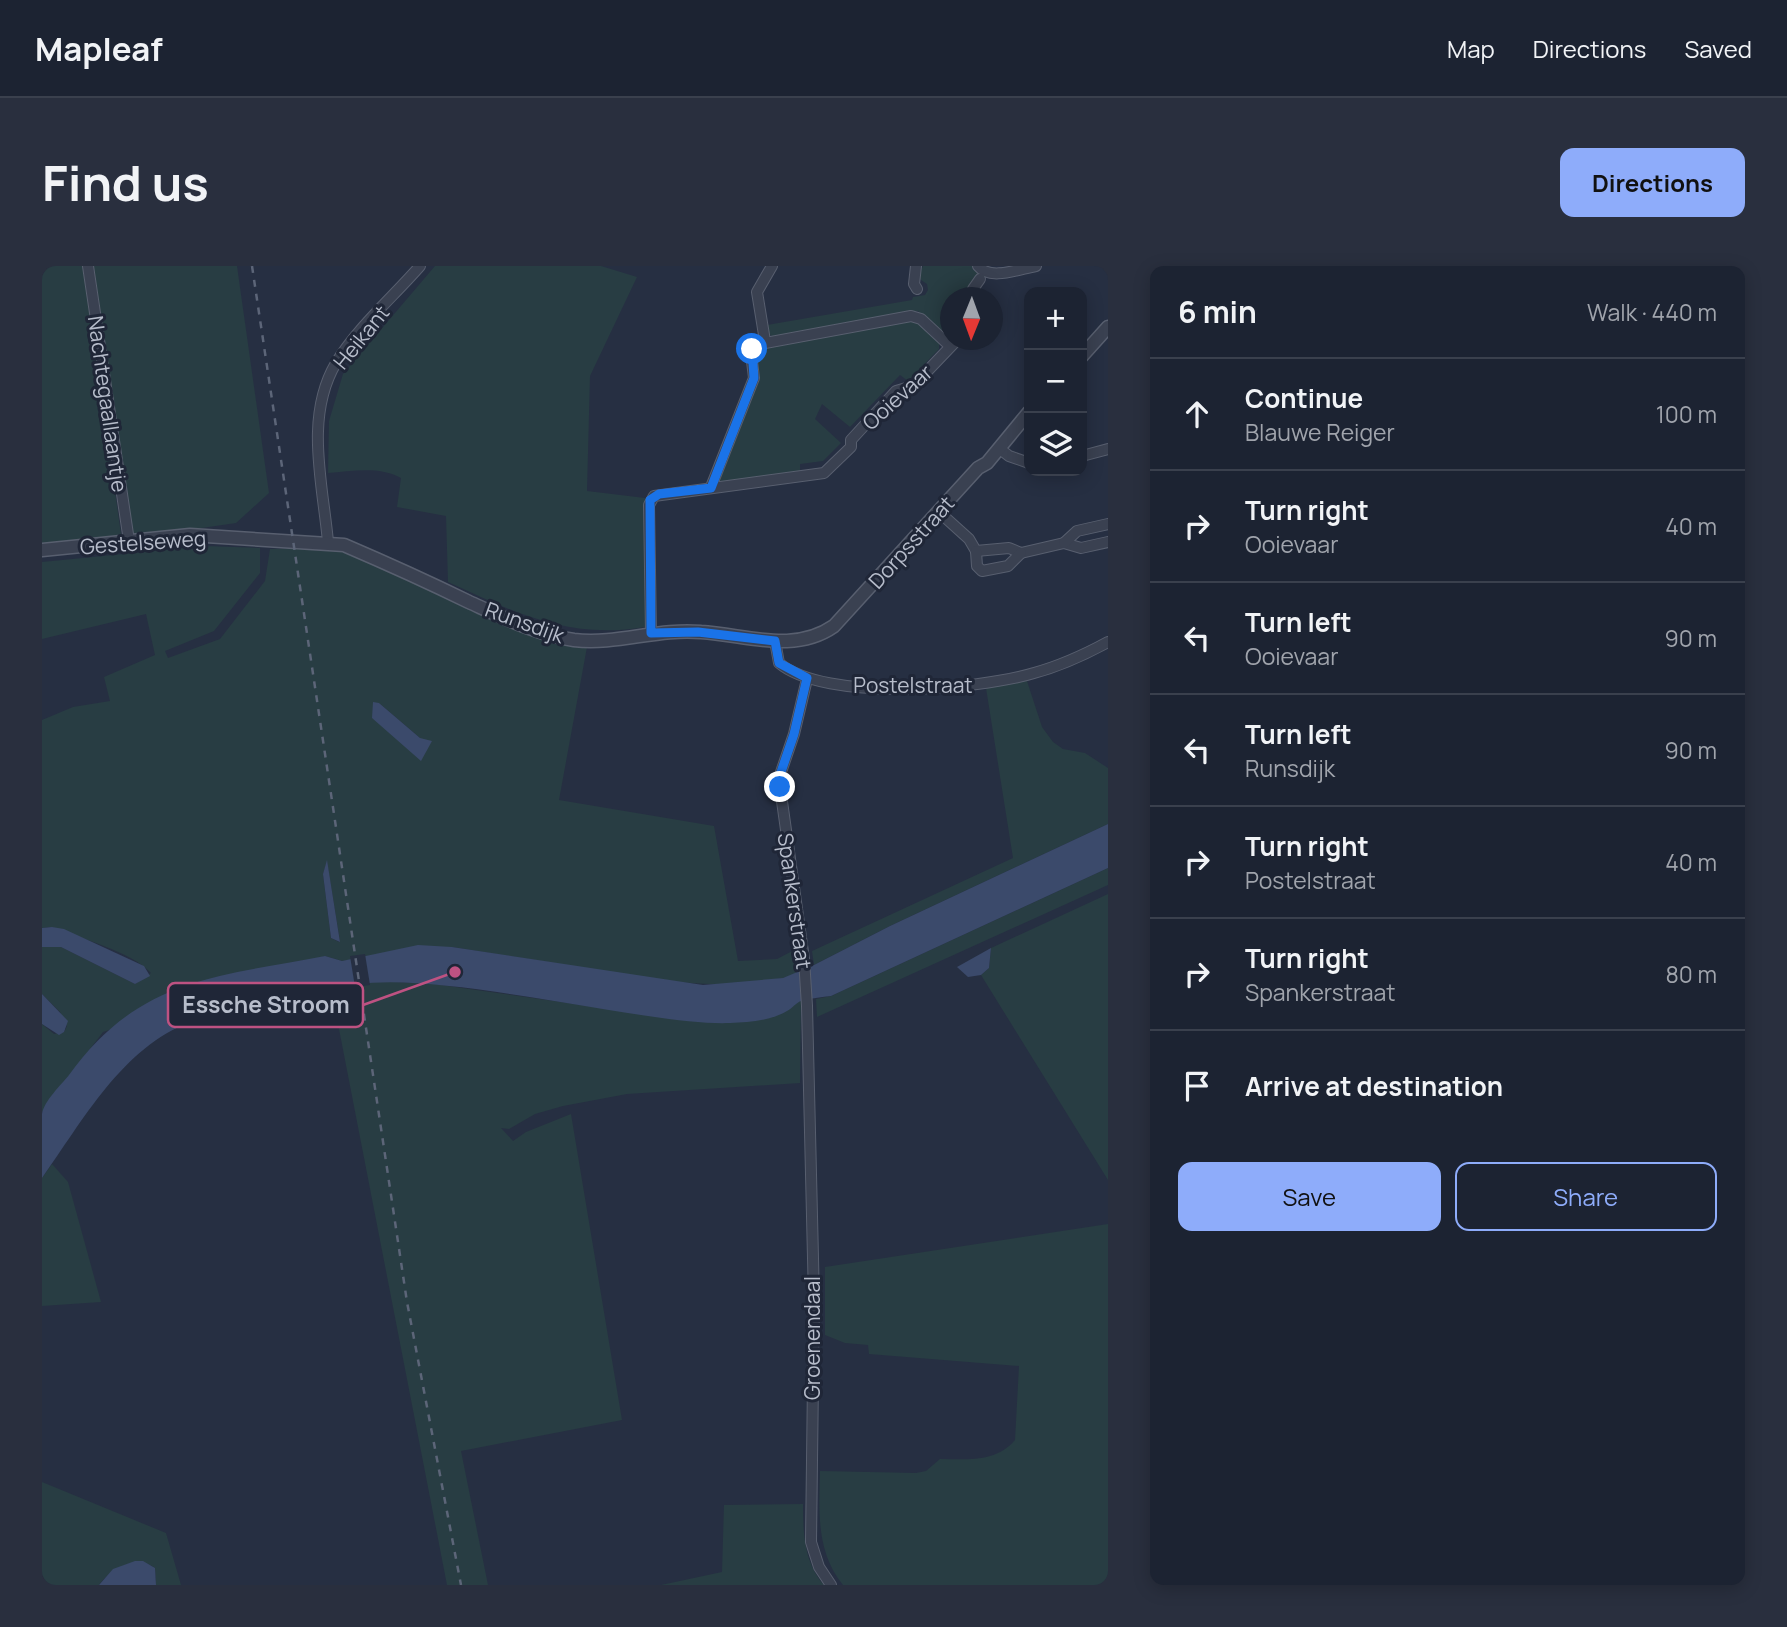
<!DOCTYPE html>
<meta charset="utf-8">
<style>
:root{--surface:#1c2332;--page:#292f3e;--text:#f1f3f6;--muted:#a0a4ac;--line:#3a404d;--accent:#8eacfa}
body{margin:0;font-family:Manrope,sans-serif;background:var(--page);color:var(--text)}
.controls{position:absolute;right:21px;top:21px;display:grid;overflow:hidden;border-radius:14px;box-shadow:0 4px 18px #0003}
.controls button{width:63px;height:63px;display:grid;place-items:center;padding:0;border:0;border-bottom:2px solid var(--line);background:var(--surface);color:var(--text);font:35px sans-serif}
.compass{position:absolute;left:898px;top:21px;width:63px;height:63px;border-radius:50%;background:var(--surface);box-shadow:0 4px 18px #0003;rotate:181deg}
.stop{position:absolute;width:21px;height:21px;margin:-16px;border:5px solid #1a73e8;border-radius:50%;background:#fff}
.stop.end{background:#1a73e8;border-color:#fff;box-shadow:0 2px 7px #0008}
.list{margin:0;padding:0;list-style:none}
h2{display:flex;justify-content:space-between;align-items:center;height:91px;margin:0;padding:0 28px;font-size:30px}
h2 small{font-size:23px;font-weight:400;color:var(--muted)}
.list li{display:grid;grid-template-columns:46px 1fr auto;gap:21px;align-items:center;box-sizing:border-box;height:112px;padding:0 28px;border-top:2px solid var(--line)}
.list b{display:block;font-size:26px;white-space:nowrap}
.list p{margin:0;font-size:23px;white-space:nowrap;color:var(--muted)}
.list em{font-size:23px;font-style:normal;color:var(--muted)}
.actions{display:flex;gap:14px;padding:21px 28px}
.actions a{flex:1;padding:16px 0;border:2px solid var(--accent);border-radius:14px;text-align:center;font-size:24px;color:var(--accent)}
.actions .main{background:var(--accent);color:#111}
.icon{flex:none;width:38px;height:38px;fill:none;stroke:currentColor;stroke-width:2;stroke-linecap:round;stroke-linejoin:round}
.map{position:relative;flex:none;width:1066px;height:1319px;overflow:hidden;border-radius:14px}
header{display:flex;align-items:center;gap:42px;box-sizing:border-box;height:98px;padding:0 35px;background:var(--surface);border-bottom:2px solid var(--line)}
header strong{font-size:33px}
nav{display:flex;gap:38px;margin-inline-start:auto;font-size:24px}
.intro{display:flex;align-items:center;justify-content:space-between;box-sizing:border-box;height:168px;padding:0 42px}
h1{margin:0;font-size:49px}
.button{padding:18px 32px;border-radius:14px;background:var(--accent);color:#111;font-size:24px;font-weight:700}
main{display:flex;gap:42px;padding:0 42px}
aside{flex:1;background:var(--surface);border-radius:14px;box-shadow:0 4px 18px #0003}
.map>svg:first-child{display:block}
.green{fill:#283d43;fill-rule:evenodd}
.water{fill:#3b4a6b}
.pier{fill:#262f42}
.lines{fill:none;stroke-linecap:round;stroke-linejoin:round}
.minor-casing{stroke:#585f6f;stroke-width:12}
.tertiary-casing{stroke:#585f6f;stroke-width:15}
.minor{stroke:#3a4151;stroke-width:10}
.tertiary{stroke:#3a4151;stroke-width:12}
.rail{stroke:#5c6578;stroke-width:2.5;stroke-dasharray:7 7;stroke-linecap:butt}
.route{stroke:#1a73e8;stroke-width:9}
.labels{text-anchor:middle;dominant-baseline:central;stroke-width:6;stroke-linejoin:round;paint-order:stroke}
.street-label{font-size:21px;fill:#b7bdcb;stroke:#1f2637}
.leader{fill:none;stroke:#be5282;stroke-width:2.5}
.callout-dot{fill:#be5282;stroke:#1f2637;stroke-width:2.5}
.callout{fill:#1f2637;stroke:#be5282;stroke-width:2.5}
.callout-label{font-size:23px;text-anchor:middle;font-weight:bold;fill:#b7bdcb}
</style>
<header>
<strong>Mapleaf</strong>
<nav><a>Map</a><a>Directions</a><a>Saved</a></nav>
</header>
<div class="intro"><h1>Find us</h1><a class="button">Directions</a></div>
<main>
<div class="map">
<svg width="1066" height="1319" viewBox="0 0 1066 1319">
<rect width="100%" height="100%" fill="#262f42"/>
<g class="green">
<polygon points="0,0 41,0 80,275 0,281"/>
<polygon points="51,0 195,0 227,227 194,257 91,272"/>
<path d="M393,0h166l36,11 -47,99 -3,115 58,7v129c-76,13 -129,-14 -197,-45l-2,-66 -49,-9 4,-29c-21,-12 -49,-7 -73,-5l1,-52 14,-47z"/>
<polygon points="881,0 933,0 936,6 928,31 908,32 908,72 876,45 731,71 726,67 725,59 870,34 871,31 883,29 886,24 885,18 876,12"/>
<polygon points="873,54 897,75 897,83 866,115 858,109 808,161 780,138 773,153 799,177 781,195 758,198 758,206 679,216 676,210 716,117 715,82"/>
<path d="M163,280l55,2v25l-46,58 -49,20 3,7 52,-19 45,-58 5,-32 68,-2 168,78 81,22 -28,153 155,26 24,135 39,-2 23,-12v22l-8,7 -9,2 -56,7 -54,-3 -221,-35 -110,14 -17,-5 -222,76 -61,80v-88l12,10 10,-2 3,-6 -7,-14 -18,-18v-47h19l74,37 16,-11c-20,-22 -71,-34 -99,-46l-10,1v-208l31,-13 37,-6 -6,-24 51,-22 -9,-41 -104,25v-77zM337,437l41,35 -48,-20zM285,596l13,79 -1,1 -8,-4 -8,-64z"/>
<polygon points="985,415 1000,461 1011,476 1021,483 1043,487 1066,502 1066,558 848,660 772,699 770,685 971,592 944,422"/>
<polygon points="1066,602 1066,619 775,751 774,733 789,730"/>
<polygon points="1066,628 1066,914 939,709 947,702 949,682"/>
<path d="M334,715l58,3 269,38c33,1 71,-2 98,-22l-1,83 -173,11 -64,12 -28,8 -26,15 -8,-1 12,13 13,-9 45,-18 51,306 -161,31 27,134h-41l-115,-592 13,-8z"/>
<polygon points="10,898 26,916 59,1036 0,1040 0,912"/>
<path d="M1066,958v361h-265c-27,-33 -24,-73 -23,-114l96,2 10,-2 14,-12c26,0 56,4 75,-19l4,-74 -150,-12 -1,-9 -23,-2 -20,-8v-68z"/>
<path d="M0,1216l124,51 15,52h-25l-1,-17c-18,-14 -45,1 -56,17h-57z"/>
<path d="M761,1238c0,29 1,58 21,81h-163l61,-13 2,-67z"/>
</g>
<g class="water">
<polygon points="331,436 337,437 378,472 390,475 379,495 330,452"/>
<path d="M1066,558v44l-277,128c-9,1 -18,2 -27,4 -7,1 -11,8 -17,11 -17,10 -38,11 -57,12 -87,4 -339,-67 -398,-30 -45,9 -97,13 -141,29 -68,24 -109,100 -149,156 0,-21 0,-44 0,-64 2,-13 19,-29 27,-39 70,-97 147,-98 256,-119l17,5 76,-16 34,2 251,38 80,-7 31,-13 76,-39z"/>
<polygon points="285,594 298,676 289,672 281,608"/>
<polygon points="10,661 22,663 102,700 108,710 93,718 19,681 0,681 0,662"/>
<polygon points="949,682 947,702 939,709 926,711 915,701"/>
<polygon points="0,728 26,755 22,766 17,769 0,758"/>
<polygon points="93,1295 101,1295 113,1302 114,1319 57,1319 71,1303"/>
</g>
<polygon class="pier" points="323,688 328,719 313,721 308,690"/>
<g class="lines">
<defs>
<g id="minor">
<polyline points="46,0 87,275"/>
<polyline points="874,0 872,18 875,23"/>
<path d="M936,0c12,15 41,3 58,0"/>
<polyline points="931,32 931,23 938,13"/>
<polyline points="723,75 715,26 730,0"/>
<polyline points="958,183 967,190 987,197"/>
<polyline points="1040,190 1066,183"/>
<polyline points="669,221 712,112 709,87 713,79 869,50 879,53 908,80"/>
<polyline points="896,245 927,273 934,285 967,282 979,287 1022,277 1039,282 1066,276"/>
<path d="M286,276c-5,-57 -24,-125 8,-179 21,-35 57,-66 84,-97"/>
<polyline points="1022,277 1035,265 1066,258"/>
<polyline points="934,285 935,300 940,305 966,300 979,287"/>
<polyline points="609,367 607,239 612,230 782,207 809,181 809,174 854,125 871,120 915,74"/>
<path d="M733,375l4,22c46,39 199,27 255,10 26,-7 50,-18 74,-31"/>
<polyline points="765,413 752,468 738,509 738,521 762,693 765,740 772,1034 769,1276 777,1301 789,1319"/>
</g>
<g id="tertiary">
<polyline points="1040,90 1066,61"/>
<path d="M0,284l148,-15 154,10c42,18 84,37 125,57 33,15 69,33 105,38 43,5 84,-12 127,-8 46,3 93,22 133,-6l144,-158 9,-5 42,-51"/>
</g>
</defs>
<use href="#minor" class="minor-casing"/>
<use href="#tertiary" class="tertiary-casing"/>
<use href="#minor" class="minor"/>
<use href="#tertiary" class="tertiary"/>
<polyline class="rail" points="210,0 365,1036 419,1319"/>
</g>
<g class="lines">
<polyline class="route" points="710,83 712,112 669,222 617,228 608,234 609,367 656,366 733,375 737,397 765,412 752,468 738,509 738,521"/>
</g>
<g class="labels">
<g class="street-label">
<text transform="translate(319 71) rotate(-51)">Heikant</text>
<text transform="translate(855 131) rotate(-42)">Ooievaar</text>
<text transform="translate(66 138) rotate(82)">Nachtegaallaantje</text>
<text transform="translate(101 276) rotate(-4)">Gestelseweg</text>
<text transform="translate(869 276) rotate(-48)">Dorpsstraat</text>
<text transform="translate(483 356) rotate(20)">Runsdijk</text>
<text x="871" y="419">Postelstraat</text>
<text transform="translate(753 635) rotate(82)">Spankerstraat</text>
<text transform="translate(770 1072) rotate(-90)">Groenendaal</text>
</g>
</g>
<path class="leader" d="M413 706L321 739"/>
<circle class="callout-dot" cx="413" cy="706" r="7"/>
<rect class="callout" x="126" y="717" width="195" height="44" rx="7"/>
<g class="callout-label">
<text x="224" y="747">Essche Stroom</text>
</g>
</svg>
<div class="controls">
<button>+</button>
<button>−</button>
<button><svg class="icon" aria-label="layers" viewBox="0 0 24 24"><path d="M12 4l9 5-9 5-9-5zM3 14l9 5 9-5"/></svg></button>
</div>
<svg class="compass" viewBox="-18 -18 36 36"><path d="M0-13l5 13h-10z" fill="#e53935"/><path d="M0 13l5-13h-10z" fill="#a0a4ac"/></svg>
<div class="stop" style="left:710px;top:83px"></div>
<div class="stop end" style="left:738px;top:521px"></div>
</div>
<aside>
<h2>6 min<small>Walk · 440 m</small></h2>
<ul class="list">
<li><svg class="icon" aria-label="ahead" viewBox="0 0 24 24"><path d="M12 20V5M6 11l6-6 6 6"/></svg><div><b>Continue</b><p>Blauwe Reiger</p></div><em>100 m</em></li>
<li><svg class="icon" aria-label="right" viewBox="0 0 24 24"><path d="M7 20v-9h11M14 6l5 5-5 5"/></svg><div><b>Turn right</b><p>Ooievaar</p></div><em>40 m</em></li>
<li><svg class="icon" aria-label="left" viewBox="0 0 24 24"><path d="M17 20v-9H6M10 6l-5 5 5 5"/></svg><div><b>Turn left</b><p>Ooievaar</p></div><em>90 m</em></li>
<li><svg class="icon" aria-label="left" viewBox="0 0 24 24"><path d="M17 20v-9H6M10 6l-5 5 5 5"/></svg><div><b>Turn left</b><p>Runsdijk</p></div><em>90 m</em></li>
<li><svg class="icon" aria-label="right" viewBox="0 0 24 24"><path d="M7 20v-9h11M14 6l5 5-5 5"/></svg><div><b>Turn right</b><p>Postelstraat</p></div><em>40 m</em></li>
<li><svg class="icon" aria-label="right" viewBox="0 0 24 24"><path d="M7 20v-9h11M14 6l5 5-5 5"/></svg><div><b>Turn right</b><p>Spankerstraat</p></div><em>80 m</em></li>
<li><svg class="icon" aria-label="arrive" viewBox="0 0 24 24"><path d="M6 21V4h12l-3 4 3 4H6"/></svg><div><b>Arrive at destination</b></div></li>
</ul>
<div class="actions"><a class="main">Save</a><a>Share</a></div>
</aside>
</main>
